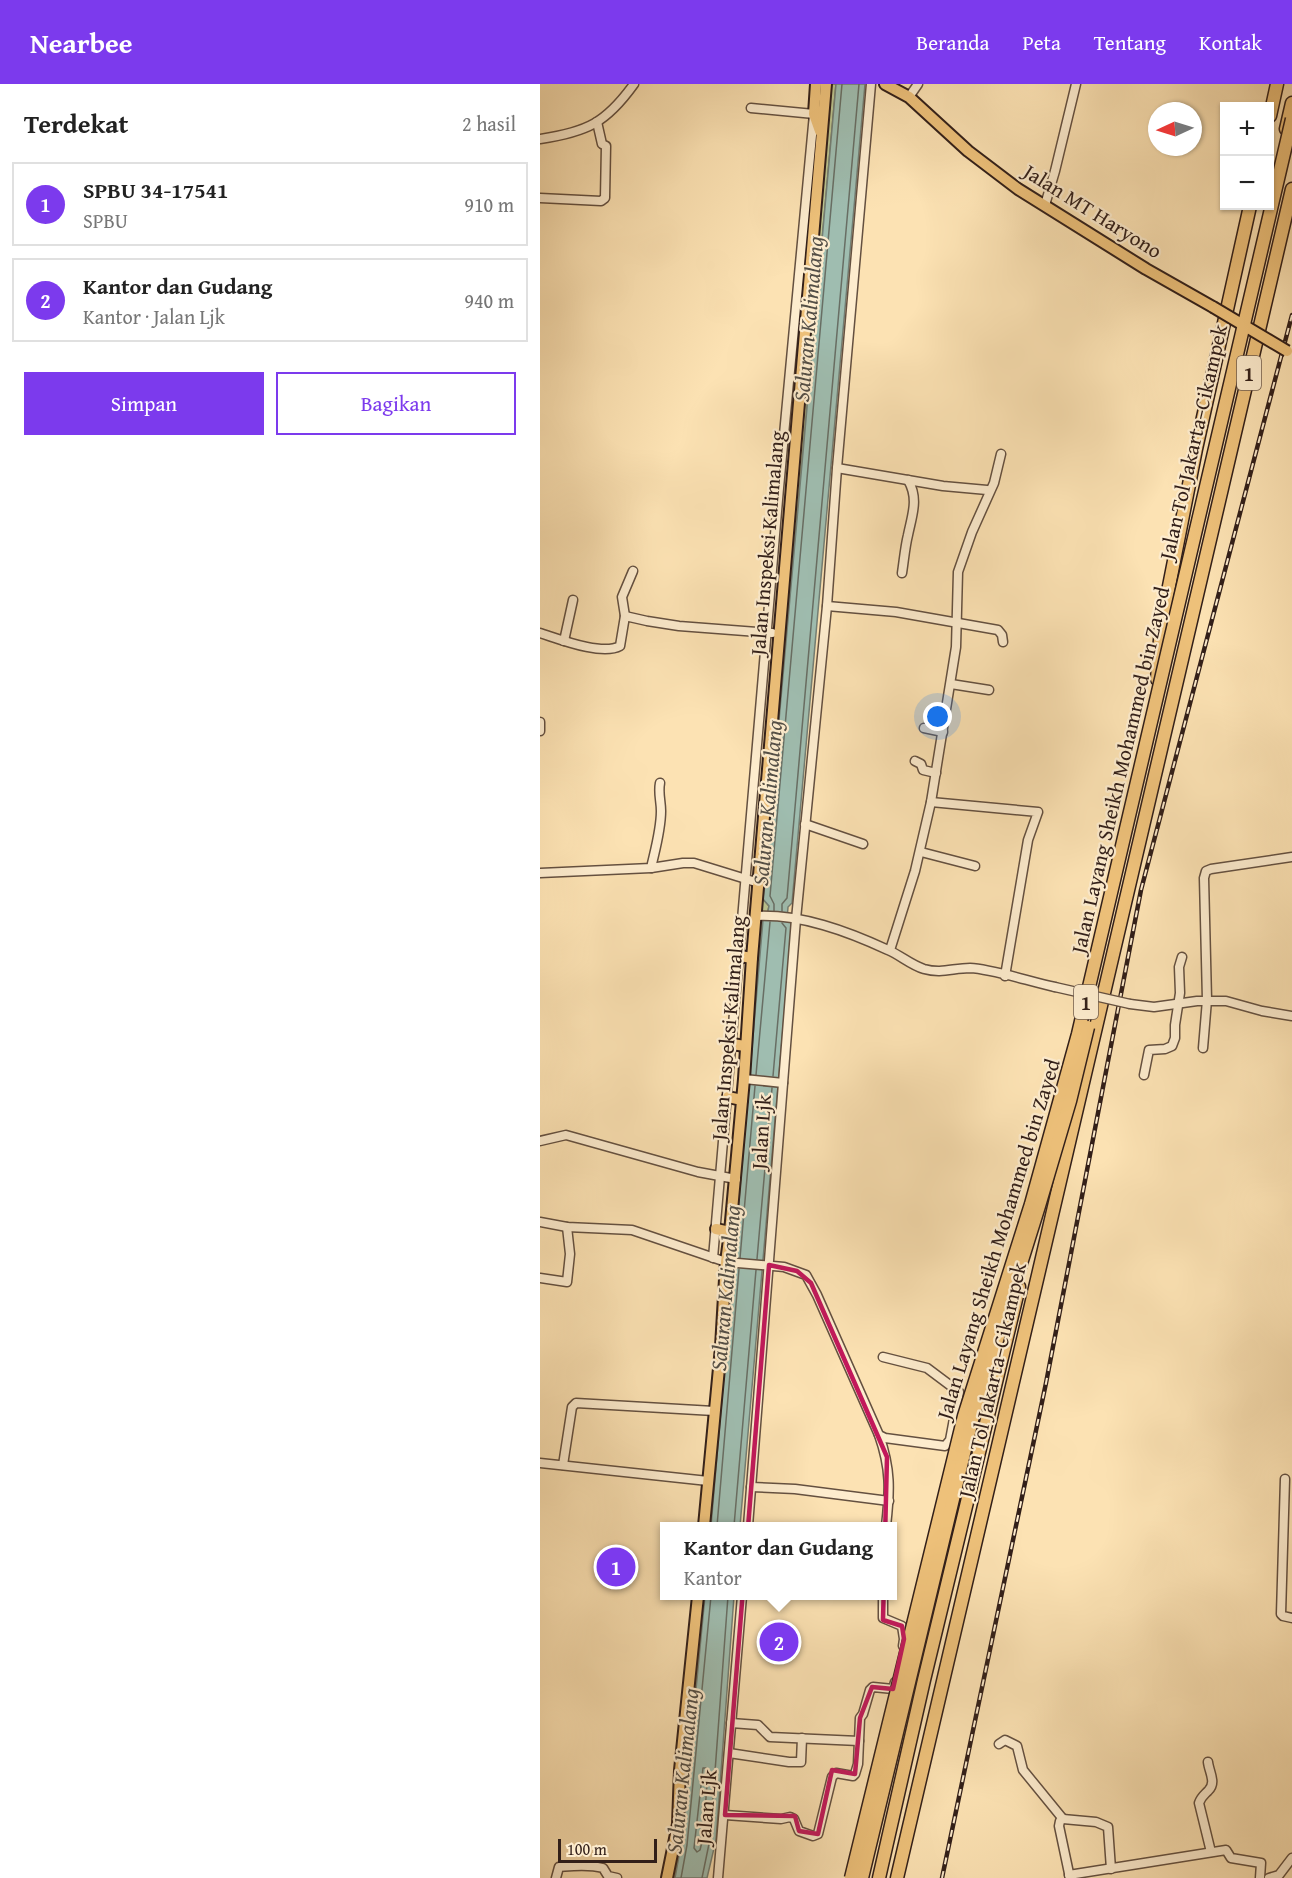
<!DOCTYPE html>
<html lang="id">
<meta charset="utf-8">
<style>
:root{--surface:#fff;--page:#f6f6f6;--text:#222;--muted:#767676;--line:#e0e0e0;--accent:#7c3aed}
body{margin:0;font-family:"Gentium Book Plus",serif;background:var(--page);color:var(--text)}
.controls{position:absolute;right:18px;top:18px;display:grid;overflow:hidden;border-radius:0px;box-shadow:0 2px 4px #0004}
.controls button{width:54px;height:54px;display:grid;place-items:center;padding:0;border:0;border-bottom:2px solid var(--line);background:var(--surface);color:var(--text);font:30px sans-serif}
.compass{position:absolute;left:608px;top:18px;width:54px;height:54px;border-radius:50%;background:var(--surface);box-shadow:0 2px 4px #0004;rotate:266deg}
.scale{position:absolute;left:18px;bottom:15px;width:99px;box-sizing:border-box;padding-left:6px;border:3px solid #321f19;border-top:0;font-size:16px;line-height:21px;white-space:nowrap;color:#321f19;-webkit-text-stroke:4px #fdecce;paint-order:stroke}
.you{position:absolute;left:398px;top:633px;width:21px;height:21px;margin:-15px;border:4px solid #fff;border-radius:50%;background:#1a73e8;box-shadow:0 0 0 9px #1a73e833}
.badge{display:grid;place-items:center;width:39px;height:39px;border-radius:50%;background:var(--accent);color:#fff;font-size:20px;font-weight:700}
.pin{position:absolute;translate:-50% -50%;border:3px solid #fff;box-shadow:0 2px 6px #0006}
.popup{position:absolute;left:120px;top:1438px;width:237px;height:78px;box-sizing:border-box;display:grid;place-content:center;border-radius:0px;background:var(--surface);filter:drop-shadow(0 2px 4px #0005);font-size:20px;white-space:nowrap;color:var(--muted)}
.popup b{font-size:22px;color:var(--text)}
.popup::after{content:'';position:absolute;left:50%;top:100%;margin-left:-12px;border:12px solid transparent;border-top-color:var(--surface)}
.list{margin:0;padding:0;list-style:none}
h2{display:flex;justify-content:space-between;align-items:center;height:78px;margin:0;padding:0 24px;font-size:26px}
h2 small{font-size:20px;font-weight:400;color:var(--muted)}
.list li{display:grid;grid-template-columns:39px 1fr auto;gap:18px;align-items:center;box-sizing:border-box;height:84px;margin:0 12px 12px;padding:0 12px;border:2px solid var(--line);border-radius:0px}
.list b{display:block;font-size:22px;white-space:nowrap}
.list p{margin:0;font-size:20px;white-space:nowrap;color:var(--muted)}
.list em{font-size:20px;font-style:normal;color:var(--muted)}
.actions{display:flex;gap:12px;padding:18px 24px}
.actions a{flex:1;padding:14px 0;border:2px solid var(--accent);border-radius:0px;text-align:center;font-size:21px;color:var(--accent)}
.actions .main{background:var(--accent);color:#fff}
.map{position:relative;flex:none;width:752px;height:1794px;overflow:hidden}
header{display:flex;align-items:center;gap:36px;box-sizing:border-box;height:84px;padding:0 30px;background:var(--accent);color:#fff}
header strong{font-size:28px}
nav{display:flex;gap:33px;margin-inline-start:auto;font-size:21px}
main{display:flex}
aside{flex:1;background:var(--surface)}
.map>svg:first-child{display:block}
.green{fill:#bcc48f;stroke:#777254;stroke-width:1.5}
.water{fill:#9fbdb0;stroke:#737e74;stroke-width:1.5}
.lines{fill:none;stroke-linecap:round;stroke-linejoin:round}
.shore{stroke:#686e64;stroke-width:1.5}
.minor-casing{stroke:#645040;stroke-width:11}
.major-casing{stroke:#321f19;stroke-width:14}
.highway-casing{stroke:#321f19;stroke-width:15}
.minor{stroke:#fdecce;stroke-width:8}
.major{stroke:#eec17a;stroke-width:10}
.highway{stroke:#eec17a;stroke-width:12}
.rail-casing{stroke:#321f19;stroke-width:4.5}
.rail{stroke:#fdecce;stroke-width:2;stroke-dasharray:7;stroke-linecap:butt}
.minor-bridge-casing{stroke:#645040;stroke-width:11;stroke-linecap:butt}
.major-bridge-casing{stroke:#321f19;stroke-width:14;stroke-linecap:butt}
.highway-bridge-casing{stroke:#321f19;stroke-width:15;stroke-linecap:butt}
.minor-bridge{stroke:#fdecce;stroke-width:8}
.major-bridge{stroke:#eec17a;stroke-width:10}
.highway-bridge{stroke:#eec17a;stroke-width:12}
.marked{fill:none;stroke:#c2185b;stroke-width:4.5;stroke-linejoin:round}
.labels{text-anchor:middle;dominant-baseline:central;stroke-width:4.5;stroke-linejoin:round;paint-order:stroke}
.shield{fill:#fdecce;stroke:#6f5c4f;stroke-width:1.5}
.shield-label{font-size:20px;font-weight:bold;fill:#321f19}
.street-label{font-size:21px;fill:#321f19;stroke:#fdecce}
.water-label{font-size:22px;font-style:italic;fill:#534e46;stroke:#fdecce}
</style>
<header>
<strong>Nearbee</strong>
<nav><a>Beranda</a><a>Peta</a><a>Tentang</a><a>Kontak</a></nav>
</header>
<main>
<aside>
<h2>Terdekat<small>2 hasil</small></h2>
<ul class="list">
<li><span class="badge">1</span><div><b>SPBU 34-17541</b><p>SPBU</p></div><em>910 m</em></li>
<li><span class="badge">2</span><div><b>Kantor dan Gudang</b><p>Kantor · Jalan Ljk</p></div><em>940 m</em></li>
</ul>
<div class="actions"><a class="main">Simpan</a><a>Bagikan</a></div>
</aside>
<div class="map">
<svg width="752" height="1794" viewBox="0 0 752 1794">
<rect width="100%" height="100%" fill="#fce2b3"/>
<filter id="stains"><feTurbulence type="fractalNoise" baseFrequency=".00333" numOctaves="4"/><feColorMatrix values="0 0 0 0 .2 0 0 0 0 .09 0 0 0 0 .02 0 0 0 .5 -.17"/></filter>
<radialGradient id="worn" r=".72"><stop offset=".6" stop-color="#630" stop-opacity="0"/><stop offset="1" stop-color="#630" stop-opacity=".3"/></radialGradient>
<g class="green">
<polygon points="285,0 296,0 223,815 229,822 227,832 223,836 171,1442 164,1442"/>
<polygon points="158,1512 165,1512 141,1761 135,1794 127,1794"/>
</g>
<g class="water">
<polygon points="296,0 325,0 252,819 248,823 247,836 252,840 200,1442 171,1442 223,836 227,832 229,822 223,815"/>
<polygon points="165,1512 194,1512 176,1756 167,1794 135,1794 141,1761"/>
</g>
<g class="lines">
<g class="shore">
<polyline points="234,827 234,820 230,812 302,0"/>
<polyline points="242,827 242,820 247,814 319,0"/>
<polyline points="216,991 230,838"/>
<polyline points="233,992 246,844 242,839"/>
<polyline points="200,1174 215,1002"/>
<polyline points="217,1175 232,1004"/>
<polyline points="177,1442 199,1185"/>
<polyline points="194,1442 216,1186"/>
<polygon points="163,1684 166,1684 168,1687 163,1754 160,1766 157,1768 154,1764"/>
<polyline points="141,1794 147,1761 171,1512"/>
<polyline points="162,1794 170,1755 188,1512"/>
</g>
<defs>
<g id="minor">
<polyline points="369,13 378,0"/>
<path d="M0,55c47,-7 66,-16 94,-55"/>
<polyline points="0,114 61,117 65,114 66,62 62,60 57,38"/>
<polyline points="505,121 515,87 536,0"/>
<polyline points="297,384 403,402 447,406 449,408"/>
<path d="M362,489c2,-13 3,-26 6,-38 4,-20 11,-36 0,-55"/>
<polyline points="287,522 356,528 458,546 462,551 463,558"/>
<polyline points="85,532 82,513 93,487"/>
<path d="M0,549c19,6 62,23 80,13l5,-30 22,5 32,5 93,7"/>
<polyline points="24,557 33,516"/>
<polyline points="411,600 449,606"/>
<polyline points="0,638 0,647"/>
<polyline points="384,644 403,648"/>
<polyline points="375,677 381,680 383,686 396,689"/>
<polyline points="391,718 498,728 488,756 465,892"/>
<polyline points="265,740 323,760"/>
<polyline points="381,768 435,782"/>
<path d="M111,784c4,-18 10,-38 10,-57 0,-10 -3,-18 -1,-28"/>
<polyline points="0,789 111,784 143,779 154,779 219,799"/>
<path d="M216,832c45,-2 91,15 132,34 12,5 23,15 36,19 18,5 29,-1 46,-1 23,1 61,14 85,19"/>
<polyline points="350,866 375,787 391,718 416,563 418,488 432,448 454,399 461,370"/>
<polyline points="590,920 614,923 657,917 686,917 722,927 752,932"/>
<polyline points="663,964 667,916 664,794 666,787 671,785 752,773"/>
<polyline points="604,991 609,966 625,965 632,962 635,954 635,941 640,909 639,883 642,873"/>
<polyline points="204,995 243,999"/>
<polyline points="0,1057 26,1051 158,1088 196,1095"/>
<polyline points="0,1138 27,1143 92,1146 186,1178 244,1183 266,1191 277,1211 339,1351 345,1354 405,1362 410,1356 419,1308 387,1284 343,1273"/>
<polyline points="173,1174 239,404 274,30 211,24"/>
<polyline points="0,1194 27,1198 30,1170 27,1143"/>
<path d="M339,1351c12,34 11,56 7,91"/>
<polyline points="0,1379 168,1397"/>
<polyline points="23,1381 32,1323 36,1319 174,1327"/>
<polyline points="745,1395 741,1530 743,1532 752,1534"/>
<polyline points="211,1403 255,1405 349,1417"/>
<polyline points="208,1442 256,835 287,522 297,384 331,0"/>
<polyline points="343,1512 343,1534 362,1542 364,1555 363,1562"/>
<polyline points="191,1639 218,1641 230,1653 319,1657"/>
<polyline points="459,1660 465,1656 477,1662 483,1686 523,1735"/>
<polyline points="189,1669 249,1678 261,1678 262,1654"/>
<path d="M668,1678c1,10 9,21 0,29 -5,5 -7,6 -9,12l12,49"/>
<polyline points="185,1731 241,1735 250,1733 254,1735 259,1747 273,1752 278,1750 292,1693 296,1689 313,1692 315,1690 318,1680 320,1634 323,1630 330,1606 333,1603 353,1605 355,1598"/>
<polyline points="523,1735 556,1738 568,1743 571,1785"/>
<polyline points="523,1735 520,1737 519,1742 530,1794"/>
<polyline points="529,1791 686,1766 691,1774 721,1779 720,1794"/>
<path d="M16,1794l3,-11c14,-1 29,-3 44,1l5,8 9,2"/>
<polyline points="178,1794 202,1512"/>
<polyline points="729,1794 739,1791 752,1774"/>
</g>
<g id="major">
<polyline points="276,0 274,30 280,47"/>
<polyline points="345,0 369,13 428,67 478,105 606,185 673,223"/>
<polyline points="200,872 212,874"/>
<polyline points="192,960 205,962"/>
<polyline points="188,1013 202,1016"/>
<polyline points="176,1145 190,1148"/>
<polyline points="164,1442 181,1263 186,1178 190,1148 204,995 212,874 286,0"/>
<polyline points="127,1794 138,1740 140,1686 158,1512"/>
</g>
<g id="highway">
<polyline points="730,32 737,0"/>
<polyline points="746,45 752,19"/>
<polyline points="617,595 621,543 656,365 710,122"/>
<polyline points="339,1794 384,1596 479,1203"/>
<polyline points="357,1794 752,105"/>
</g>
</defs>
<use href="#minor" class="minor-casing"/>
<use href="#major" class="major-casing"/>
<use href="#highway" class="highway-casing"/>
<use href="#minor" class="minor"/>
<use href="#major" class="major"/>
<use href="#highway" class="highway"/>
<defs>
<polyline id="rail" points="402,1794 506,1299 601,806 752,231"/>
</defs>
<use href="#rail" class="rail-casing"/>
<use href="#rail" class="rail"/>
<defs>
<polyline id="minor-bridge" points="515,903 590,920"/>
<polyline id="major-bridge" points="673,223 747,267"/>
<g id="highway-bridge">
<polyline points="311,1794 424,1332 491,1120 538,950 752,35"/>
<polyline points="322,1794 432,1336 499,1122 530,1017 548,943"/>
</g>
</defs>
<use href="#minor-bridge" class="minor-bridge-casing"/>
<use href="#major-bridge" class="major-bridge-casing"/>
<use href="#highway-bridge" class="highway-bridge-casing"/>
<use href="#minor-bridge" class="minor-bridge"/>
<use href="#major-bridge" class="major-bridge"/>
<use href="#highway-bridge" class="highway-bridge"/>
</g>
<path class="marked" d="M229,1181l28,6 14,12 76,174 -4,163 19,6 2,13 -11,50 -21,-2 -12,31 -5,56 -23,-4 -14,64 -19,-3 -4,-15 -70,-1z"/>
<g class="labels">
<g class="shield">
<rect x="697" y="272" width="24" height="34" rx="4.5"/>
<rect x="534" y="901" width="24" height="34" rx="4.5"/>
</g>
<g class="shield-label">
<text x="709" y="289">1</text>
<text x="546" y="918">1</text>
</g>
<g class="street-label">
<text transform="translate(553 127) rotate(32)">Jalan MT Haryono</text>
<text transform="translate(653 358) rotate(-77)">Jalan Tol Jakarta–Cikampek</text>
<text transform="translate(227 459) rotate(-85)">Jalan Inspeksi Kalimalang</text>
<text transform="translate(580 686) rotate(-77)">Jalan Layang Sheikh Mohammed bin Zayed</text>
<text transform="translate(188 944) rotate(-85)">Jalan Inspeksi Kalimalang</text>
<text transform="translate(221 1048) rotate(-86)">Jalan Ljk</text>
<text transform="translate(458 1155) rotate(-73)">Jalan Layang Sheikh Mohammed bin Zayed</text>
<text transform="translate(452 1296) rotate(-77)">Jalan Tol Jakarta–Cikampek</text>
<text transform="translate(166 1723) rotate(-85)">Jalan Ljk</text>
</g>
<g class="water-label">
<text transform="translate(268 235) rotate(-85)">Saluran Kalimalang</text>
<text transform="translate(227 719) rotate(-85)">Saluran Kalimalang</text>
<text transform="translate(185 1204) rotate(-85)">Saluran Kalimalang</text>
<text transform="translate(142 1687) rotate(-84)">Saluran Kalimalang</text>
</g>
</g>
<rect width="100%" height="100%" filter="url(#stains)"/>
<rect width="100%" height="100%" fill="url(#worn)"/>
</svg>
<div class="controls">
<button>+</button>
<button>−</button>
</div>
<svg class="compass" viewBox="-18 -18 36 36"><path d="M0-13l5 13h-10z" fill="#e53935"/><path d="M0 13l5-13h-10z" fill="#767676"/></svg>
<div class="scale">100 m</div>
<div class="you"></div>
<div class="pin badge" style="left:76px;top:1483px">1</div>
<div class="pin badge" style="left:239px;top:1558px">2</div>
<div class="popup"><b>Kantor dan Gudang</b>Kantor</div>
</div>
</main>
